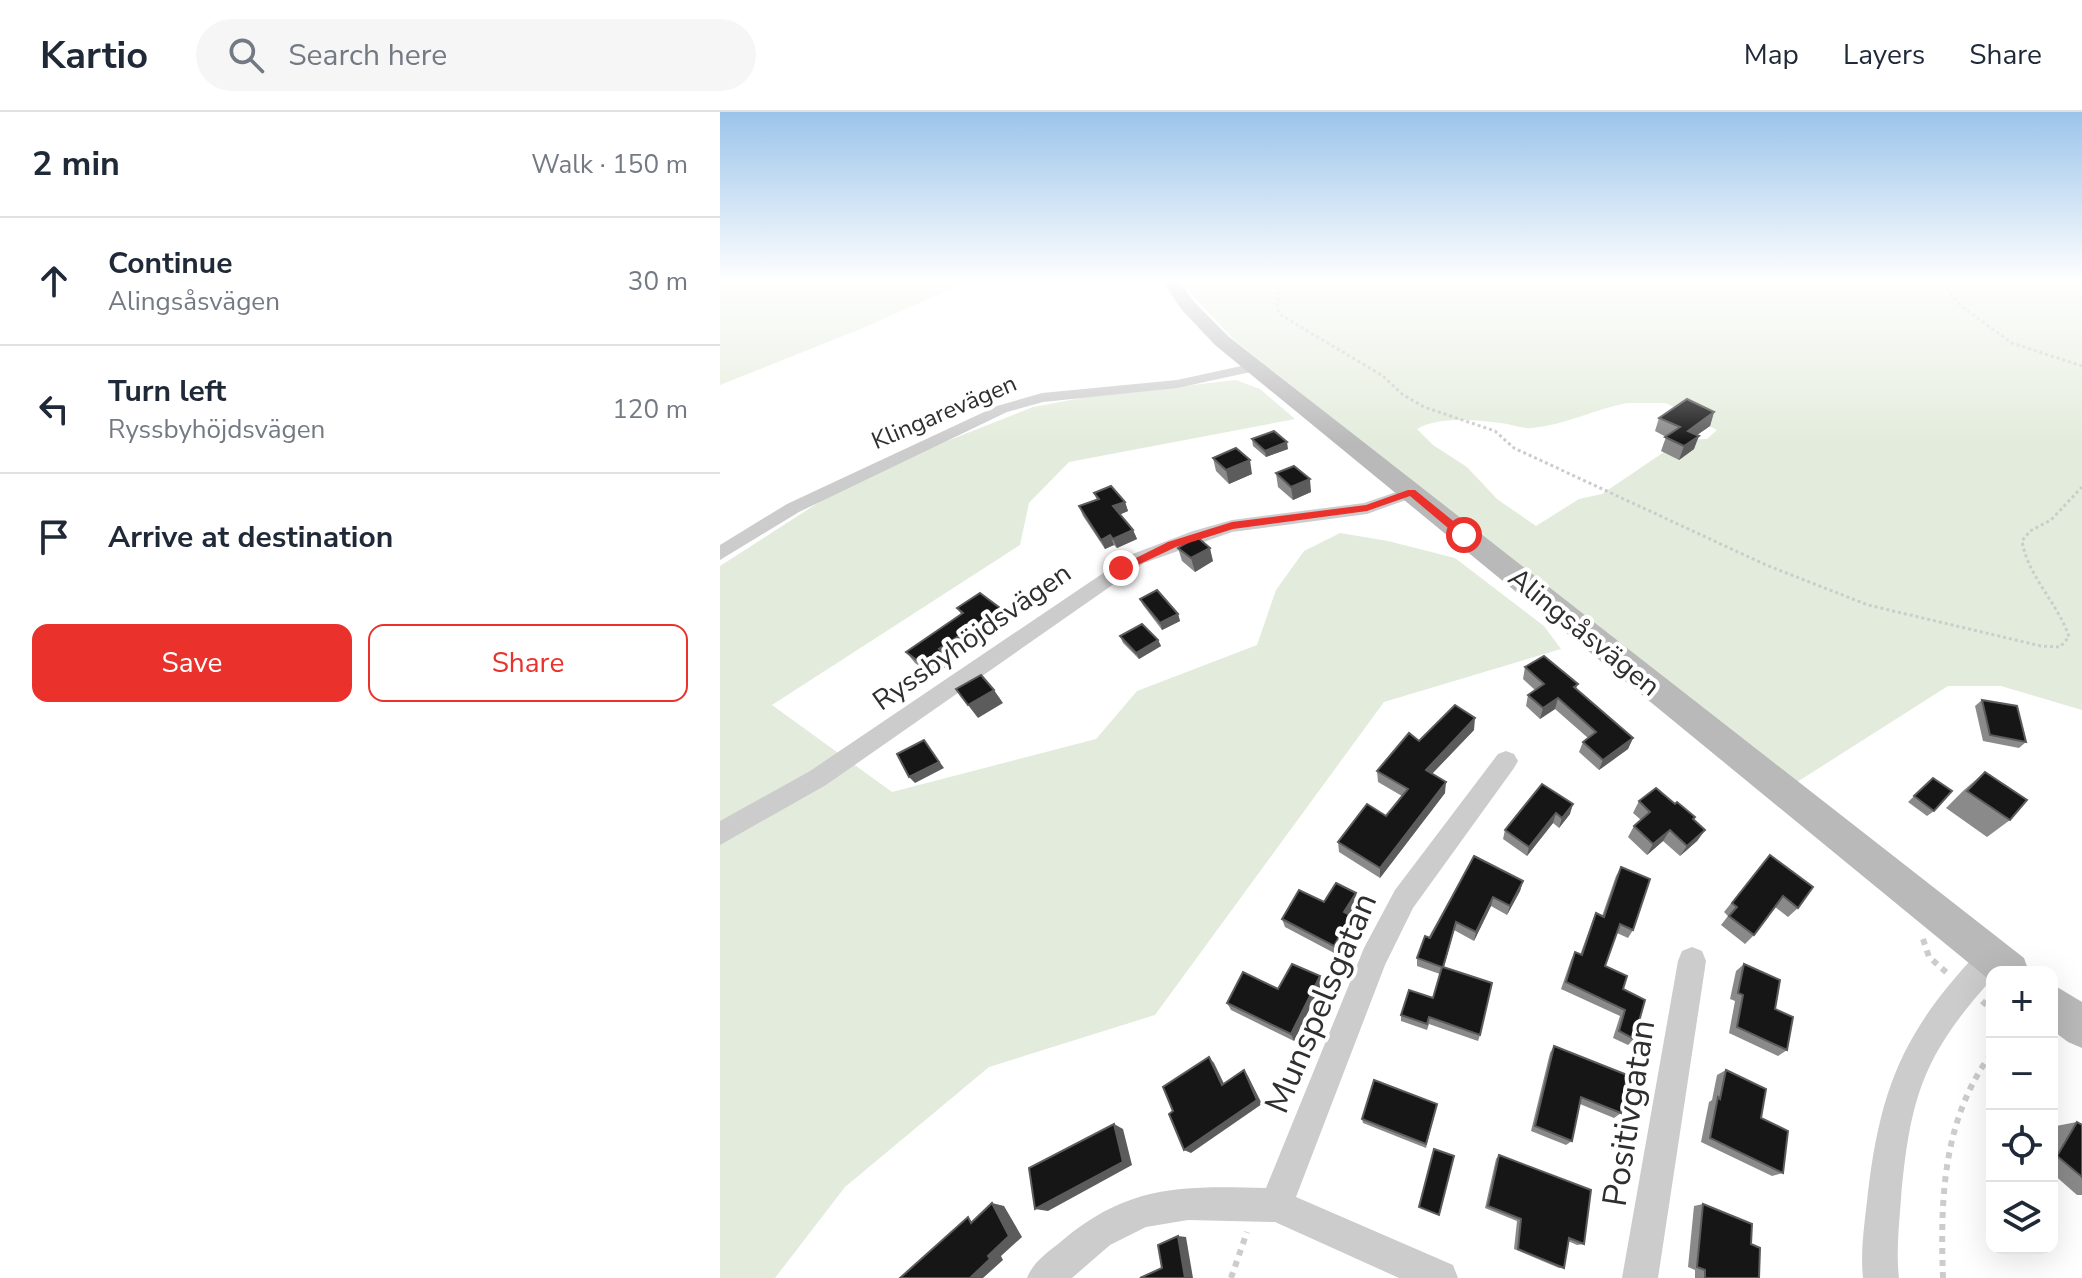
<!DOCTYPE html>
<meta charset="utf-8">
<style>
:root{--surface:#fff;--page:#f6f6f7;--text:#1f2937;--muted:#747a83;--line:#e0e1e3;--accent:#ea312c}
body{margin:0;font-family:"Nunito Sans",sans-serif;background:var(--page);color:var(--text)}
.controls{position:absolute;right:24px;bottom:24px;display:grid;overflow:hidden;border-radius:16px;box-shadow:0 8px 32px #0002}
.controls button{width:72px;height:72px;display:grid;place-items:center;padding:0;border:0;border-bottom:2px solid var(--line);background:var(--surface);color:var(--text);font:40px sans-serif}
.stop{position:absolute;width:24px;height:24px;margin:-18px;border:6px solid #ea312c;border-radius:50%;background:#fff}
.stop.end{background:#ea312c;border-color:#fff;box-shadow:0 2px 8px #0008}
.list{margin:0;padding:0;list-style:none}
h2{display:flex;justify-content:space-between;align-items:center;height:104px;margin:0;padding:0 32px;font-size:34px}
h2 small{font-size:26px;font-weight:400;color:var(--muted)}
.list li{display:grid;grid-template-columns:52px 1fr auto;gap:24px;align-items:center;box-sizing:border-box;height:128px;padding:0 32px;border-top:2px solid var(--line)}
.list b{display:block;font-size:30px;white-space:nowrap}
.list p{margin:0;font-size:26px;white-space:nowrap;color:var(--muted)}
.list em{font-size:26px;font-style:normal;color:var(--muted)}
.actions{display:flex;gap:16px;padding:24px 32px}
.actions a{flex:1;padding:18px 0;border:2px solid var(--accent);border-radius:16px;text-align:center;font-size:28px;color:var(--accent)}
.actions .main{background:var(--accent);color:#fff}
.icon{flex:none;width:44px;height:44px;fill:none;stroke:currentColor;stroke-width:2;stroke-linecap:round;stroke-linejoin:round}
.map{position:relative;flex:none;width:1362px;height:1166px;overflow:hidden}
header{display:flex;align-items:center;gap:48px;box-sizing:border-box;height:112px;padding:0 40px;background:var(--surface);border-bottom:2px solid var(--line)}
header strong{font-size:38px}
nav{display:flex;gap:44px;margin-inline-start:auto;font-size:28px}
.search{width:560px;height:72px;background:var(--page);display:flex;align-items:center;gap:20px;box-sizing:border-box;padding:0 28px;border-radius:44px;color:var(--muted);font-size:30px}
main{display:flex}
aside{flex:1;background:var(--surface)}
.map>svg:first-child{display:block}
.green{fill:#e3ecdc;fill-rule:evenodd}
.lines{fill:none;stroke-linecap:round;stroke-linejoin:round}
.path-far1{stroke:#ccc;stroke-width:3;stroke-dasharray:3 3;stroke-linecap:butt}
.path{stroke:#ccc;stroke-width:6;stroke-dasharray:6 6;stroke-linecap:butt}
.minor{fill:#ccc;fill-rule:evenodd}
.secondary{fill:#b9b9b9;fill-rule:evenodd}
.wall{fill:#8a8a8a}
.shaded-wall{fill:#5c5c5c}
.building{fill:#161616;stroke:#5c5c5c;stroke-width:2}
.route{fill:#ea312c}
.labels{text-anchor:middle;dominant-baseline:central;stroke-width:8;stroke-linejoin:round;paint-order:stroke}
.far-street-label{font-size:24px;fill:#2f2f2f;stroke:#fff}
.street-label{font-size:28px;fill:#2f2f2f;stroke:#fff}
.near-street-label{font-size:34px;fill:#2f2f2f;stroke:#fff}
</style>
<header>
<strong>Kartio</strong>
<div class="search"><svg class="icon" aria-label="search" viewBox="0 0 24 24"><circle cx="10" cy="10" r="6"/><path d="M15 15l6 6"/></svg>Search here</div>
<nav><a>Map</a><a>Layers</a><a>Share</a></nav>
</header>
<main>
<aside>
<h2>2 min<small>Walk · 150 m</small></h2>
<ul class="list">
<li><svg class="icon" aria-label="ahead" viewBox="0 0 24 24"><path d="M12 20V5M6 11l6-6 6 6"/></svg><div><b>Continue</b><p>Alingsåsvägen</p></div><em>30 m</em></li>
<li><svg class="icon" aria-label="left" viewBox="0 0 24 24"><path d="M17 20v-9H6M10 6l-5 5 5 5"/></svg><div><b>Turn left</b><p>Ryssbyhöjdsvägen</p></div><em>120 m</em></li>
<li><svg class="icon" aria-label="arrive" viewBox="0 0 24 24"><path d="M6 21V4h12l-3 4 3 4H6"/></svg><div><b>Arrive at destination</b></div></li>
</ul>
<div class="actions"><a class="main">Save</a><a>Share</a></div>
</aside>
<div class="map">
<svg width="1362" height="1166" viewBox="0 0 1362 1166">
<rect width="100%" height="100%" fill="#fff"/>
<g class="green">
<polygon points="0,168 251,168 143,216 0,273"/>
<path d="M477,168h885v430l-81,-24h-53l-154,98 -560,-444 -53,-57zM907,291h39l51,27 -10,9 -31,1 -12,12 -62,42 -23,5 -43,27 -39,-27 -30,-32 -34,-22 -16,-16c20,-13 60,-9 84,-6 10,1 21,6 31,5 33,-3 63,-19 95,-25z"/>
<polygon points="516,268 540,277 575,307 349,350 309,391 300,433 52,593 172,680 376,627 417,579 537,533 556,478 584,439 620,421 668,429 735,446 824,514 841,537 664,590 435,903 269,955 125,1075 55,1166 0,1166 0,454 104,387 212,335 313,295 367,285"/>
</g>
<g class="lines">
<g class="path-far1">
<path d="M561,168l-4,24 2,10 104,62 19,18 22,13 71,24 19,17 252,117 102,40 173,41 19,1 9,-10c-11,-34 -41,-60 -47,-96l8,-10 21,-11 31,-33"/>
<polyline points="1219,168 1242,195 1292,231 1362,254"/>
</g>
<g class="path">
<polyline points="1203,827 1209,845 1227,861"/>
<polyline points="1262,889 1272,898"/>
<polyline points="511,1166 527,1120"/>
<path d="M1223,1166c-3,-79 0,-160 49,-225"/>
</g>
<g class="minor">
<polygon points="535,251 542,255 540,258 457,276 323,290 287,300 79,400 0,448 0,433 67,392 277,294 322,281 457,268"/>
<polygon points="691,375 700,380 697,384 647,402 512,420 424,451 106,673 0,733 0,709 90,659 410,443 473,419 512,408 644,391"/>
<path d="M786,639l8,3 4,7 -4,7 -101,140 -28,57 -89,232 157,68 5,13h-59l-124,-56 -87,-2 -42,7 -36,18 -38,33h-45c7,-18 23,-27 37,-39 66,-55 121,-53 202,-51l98,-240 31,-58 103,-136z"/>
<path d="M1272,832l10,4 4,10 -4,10 -10,4v7c-69,76 -82,119 -91,220 -2,26 -5,53 -2,79h-36c-3,-28 2,-57 5,-86 13,-109 38,-164 114,-244z"/>
<polygon points="972,835 982,839 986,849 938,1166 902,1166 958,849 962,839"/>
</g>
<g class="secondary">
<polygon points="441,168 458,168 474,190 509,225 1304,846 1309,860 1272,860 1272,870 495,233 462,198"/>
<polygon points="1332,872 1362,890 1362,936 1348,930 1332,918"/>
</g>
</g>
<g class="wall">
<polygon points="994,300 990,314 977,323 974,337 959,348 941,339 946,325 935,319 939,306"/>
<polygon points="532,327 568,337 546,345 533,334"/>
<polygon points="493,346 532,362 509,372 496,359"/>
<polygon points="556,361 591,380 573,388 558,375"/>
<polygon points="374,381 405,390 408,399 400,402 413,418 417,427 397,436 394,433 385,437 363,404 359,394 377,388"/>
<polygon points="458,436 493,449 475,460 462,449"/>
<polygon points="420,487 458,502 460,509 442,518 423,493"/>
<polygon points="237,496 284,499 291,510 276,521 272,518 228,548 231,551 212,564 195,551 186,540 241,502"/>
<polygon points="400,524 438,528 441,534 419,547 403,531"/>
<polygon points="805,555 858,572 856,577 913,626 908,637 879,658 859,640 863,630 868,626 835,597 820,607 806,594 808,583 815,578 803,567"/>
<polygon points="1262,588 1306,630 1299,636 1263,629 1255,594"/>
<polygon points="754,618 712,662 725,681 660,766 619,740 618,730 666,704 682,684 658,670 657,659 699,629"/>
<polygon points="1265,660 1290,708 1267,725 1226,696 1244,678"/>
<polygon points="1213,666 1214,699 1207,704 1188,690"/>
<polygon points="822,672 850,702 839,716 833,711 807,744 783,727 785,718"/>
<polygon points="919,689 955,692 975,705 974,708 985,718 977,729 960,744 943,729 927,743 908,725 914,714 921,708 913,701"/>
<polygon points="1050,743 1078,796 1068,805 1055,795 1034,823 1025,832 1001,813 1008,804 1004,800"/>
<polygon points="754,744 803,769 800,779 787,803 771,794 754,829 734,818 724,855 760,923 758,929 709,912 707,918 681,909 681,903 713,886 720,862 697,854 697,846"/>
<polygon points="901,755 913,818 908,826 897,821 885,854 903,877 914,927 908,933 893,926 900,904 841,877 851,848 855,840 860,843 872,810 876,801 882,804 896,764"/>
<polygon points="604,790 637,790 629,803 632,812 616,842 565,815 562,807"/>
<polygon points="1024,852 1055,897 1067,938 1058,944 1009,921 1015,889 1010,887 1016,859"/>
<polygon points="602,871 574,929 511,898 507,891 558,877"/>
<polygon points="834,934 901,1001 894,1006 860,992 852,1029 846,1033 811,1019 830,941"/>
<polygon points="1006,958 1041,1006 1063,1061 1052,1064 981,1030 989,990 992,988 997,963"/>
<polygon points="717,992 706,1036 643,1011 642,1007"/>
<polygon points="1357,1010 1362,1013 1362,1083 1357,1083 1332,1061 1332,1021 1336,1014"/>
<polygon points="779,1043 864,1132 857,1133 848,1129 844,1156 839,1156 794,1137 797,1109 765,1096 776,1047"/>
<polygon points="983,1092 1031,1132 1039,1166 975,1166 975,1158 968,1155 974,1094"/>
</g>
<g class="shaded-wall">
<polygon points="994,300 990,314 964,332 968,319"/>
<polygon points="979,324 974,337 959,348 964,334"/>
<polygon points="567,330 568,337 546,345 545,339"/>
<polygon points="530,348 532,362 509,372 506,358"/>
<polygon points="590,367 591,380 573,388 571,375"/>
<polygon points="405,390 408,399 397,404 393,394"/>
<polygon points="413,418 417,427 397,436 393,427"/>
<polygon points="390,423 394,433 385,437 381,428"/>
<polygon points="490,436 493,449 475,460 471,446"/>
<polygon points="284,499 291,510 276,521 268,509"/>
<polygon points="458,502 460,509 442,518 440,511"/>
<polygon points="265,507 272,518 228,548 231,551 212,564 203,553 219,537"/>
<polygon points="438,528 441,534 419,547 416,541"/>
<polygon points="274,578 283,591 258,606 248,593"/>
<polygon points="838,586 835,597 820,607 823,596"/>
<polygon points="755,606 754,618 705,669 706,658"/>
<polygon points="913,626 908,637 879,658 883,648"/>
<polygon points="204,628 224,656 195,671 189,665"/>
<polygon points="726,670 725,681 660,766 660,756"/>
<polygon points="853,692 850,702 839,716 842,706"/>
<polygon points="836,701 833,711 807,744 809,735"/>
<polygon points="950,718 943,729 927,743 933,732"/>
<polygon points="985,718 977,729 960,744 967,734"/>
<polygon points="803,769 800,779 787,803 790,794"/>
<polygon points="636,781 637,790 625,809 624,800"/>
<polygon points="773,785 771,794 754,829 756,820"/>
<polygon points="631,804 632,812 616,842 614,834"/>
<polygon points="600,864 602,871 574,929 571,922"/>
<polygon points="489,945 494,951 507,978 502,973"/>
<polygon points="524,958 528,964 542,992 471,1041 464,1038"/>
<polygon points="394,1012 403,1017 412,1053 328,1099 315,1097"/>
<polygon points="272,1091 284,1094 302,1125 281,1144 283,1148 263,1166 250,1166 268,1144"/>
<polygon points="458,1124 466,1125 473,1166 465,1166"/>
</g>
<g class="building">
<polygon points="967,287 994,300 968,319 979,324 964,334 945,325 960,315 939,306"/>
<polygon points="554,319 567,330 545,339 532,327"/>
<polygon points="516,336 530,348 506,358 493,346"/>
<polygon points="574,354 590,367 571,375 556,361"/>
<polygon points="391,374 405,390 393,394 413,418 393,427 390,423 381,428 359,394 379,387 374,381"/>
<polygon points="477,425 490,436 471,446 458,436"/>
<polygon points="437,478 458,502 440,511 420,487"/>
<polygon points="260,481 284,499 268,509 265,507 219,537 222,540 203,553 186,540 243,501 237,496"/>
<polygon points="422,512 438,528 416,541 400,524"/>
<polygon points="824,544 858,572 854,575 913,626 883,648 863,630 876,620 838,586 823,596 808,583 824,572 805,555"/>
<polygon points="261,563 274,578 248,593 236,577"/>
<polygon points="1262,588 1297,594 1306,630 1270,623"/>
<polygon points="735,593 755,606 706,658 726,670 660,756 618,730 647,692 666,704 688,677 657,659 689,621 699,629"/>
<polygon points="204,628 219,650 189,665 177,642"/>
<polygon points="1265,660 1307,688 1290,708 1247,679"/>
<polygon points="1213,666 1232,679 1214,699 1194,684"/>
<polygon points="822,672 853,692 842,706 836,701 809,735 785,718"/>
<polygon points="936,676 955,692 957,690 975,705 973,707 985,718 967,734 950,718 933,732 914,714 930,700 919,689"/>
<polygon points="1050,743 1093,775 1078,796 1063,784 1034,823 1009,804 1017,795 1012,791"/>
<polygon points="754,744 803,769 790,794 773,785 756,820 736,810 723,855 772,871 760,923 709,905 707,912 681,903 689,878 713,886 722,855 697,846 705,824 710,826"/>
<polygon points="901,755 930,767 913,818 900,812 885,854 907,864 903,877 925,888 914,927 899,919 905,898 846,870 855,840 862,843 876,801 884,805"/>
<polygon points="616,771 636,781 624,800 631,804 614,834 562,807 579,778 604,790"/>
<polygon points="572,852 600,864 571,922 507,891 523,860 558,877"/>
<polygon points="1024,852 1060,868 1055,897 1073,905 1067,938 1017,915 1023,883 1018,881"/>
<polygon points="834,934 907,963 901,1001 861,985 852,1029 815,1014"/>
<polygon points="489,945 502,973 524,958 537,988 464,1038 449,1002 453,999 443,975"/>
<polygon points="1006,958 1046,977 1041,1006 1068,1019 1063,1061 990,1026 998,985 1000,987"/>
<polygon points="654,968 717,992 706,1032 642,1007"/>
<polygon points="1357,1010 1362,1013 1362,1065 1337,1044"/>
<polygon points="394,1012 403,1050 315,1097 309,1056"/>
<polygon points="714,1037 734,1044 719,1103 699,1095"/>
<polygon points="779,1043 871,1078 864,1132 849,1126 844,1156 798,1137 801,1107 768,1094"/>
<polygon points="272,1091 289,1124 268,1144 270,1147 250,1166 180,1166 248,1105 251,1111"/>
<polygon points="983,1092 1032,1112 1031,1132 1040,1136 1039,1166 985,1166 985,1158 977,1155"/>
<polygon points="458,1124 465,1166 420,1166 442,1156 438,1133"/>
</g>
<linearGradient id="sky" x2="0" y2="1"><stop stop-color="#9bc4ea"/><stop offset="0.51" stop-color="#fff"/><stop offset="1" stop-color="#fff" stop-opacity="0"/></linearGradient>
<rect width="1362" height="331" fill="url(#sky)"/>
<polygon class="route" points="688,378 695,378 748,421 748,426 740,426 690,384 647,399 513,417 456,435 405,459 396,456 448,430 512,410 646,393"/>
<g class="labels">
<g class="far-street-label">
<text transform="translate(224 300) rotate(-23)">Klingarevägen</text>
</g>
<g class="street-label">
<text transform="translate(864 520) rotate(39)">Alingsåsvägen</text>
<text transform="translate(252 525) rotate(-35)">Ryssbyhöjdsvägen</text>
</g>
<g class="near-street-label">
<text transform="translate(601 891) rotate(-67)">Munspelsgatan</text>
<text transform="translate(909 1001) rotate(-81)">Positivgatan</text>
</g>
</g>
</svg>
<div class="controls">
<button>+</button>
<button>−</button>
<button><svg class="icon" aria-label="locate" viewBox="0 0 24 24"><circle cx="12" cy="12" r="6"/><path d="M12 2v4M12 18v4M2 12h4M18 12h4"/></svg></button>
<button><svg class="icon" aria-label="layers" viewBox="0 0 24 24"><path d="M12 4l9 5-9 5-9-5zM3 14l9 5 9-5"/></svg></button>
</div>
<div class="stop" style="left:744px;top:423px"></div>
<div class="stop end" style="left:401px;top:456px"></div>
</div>
</main>
